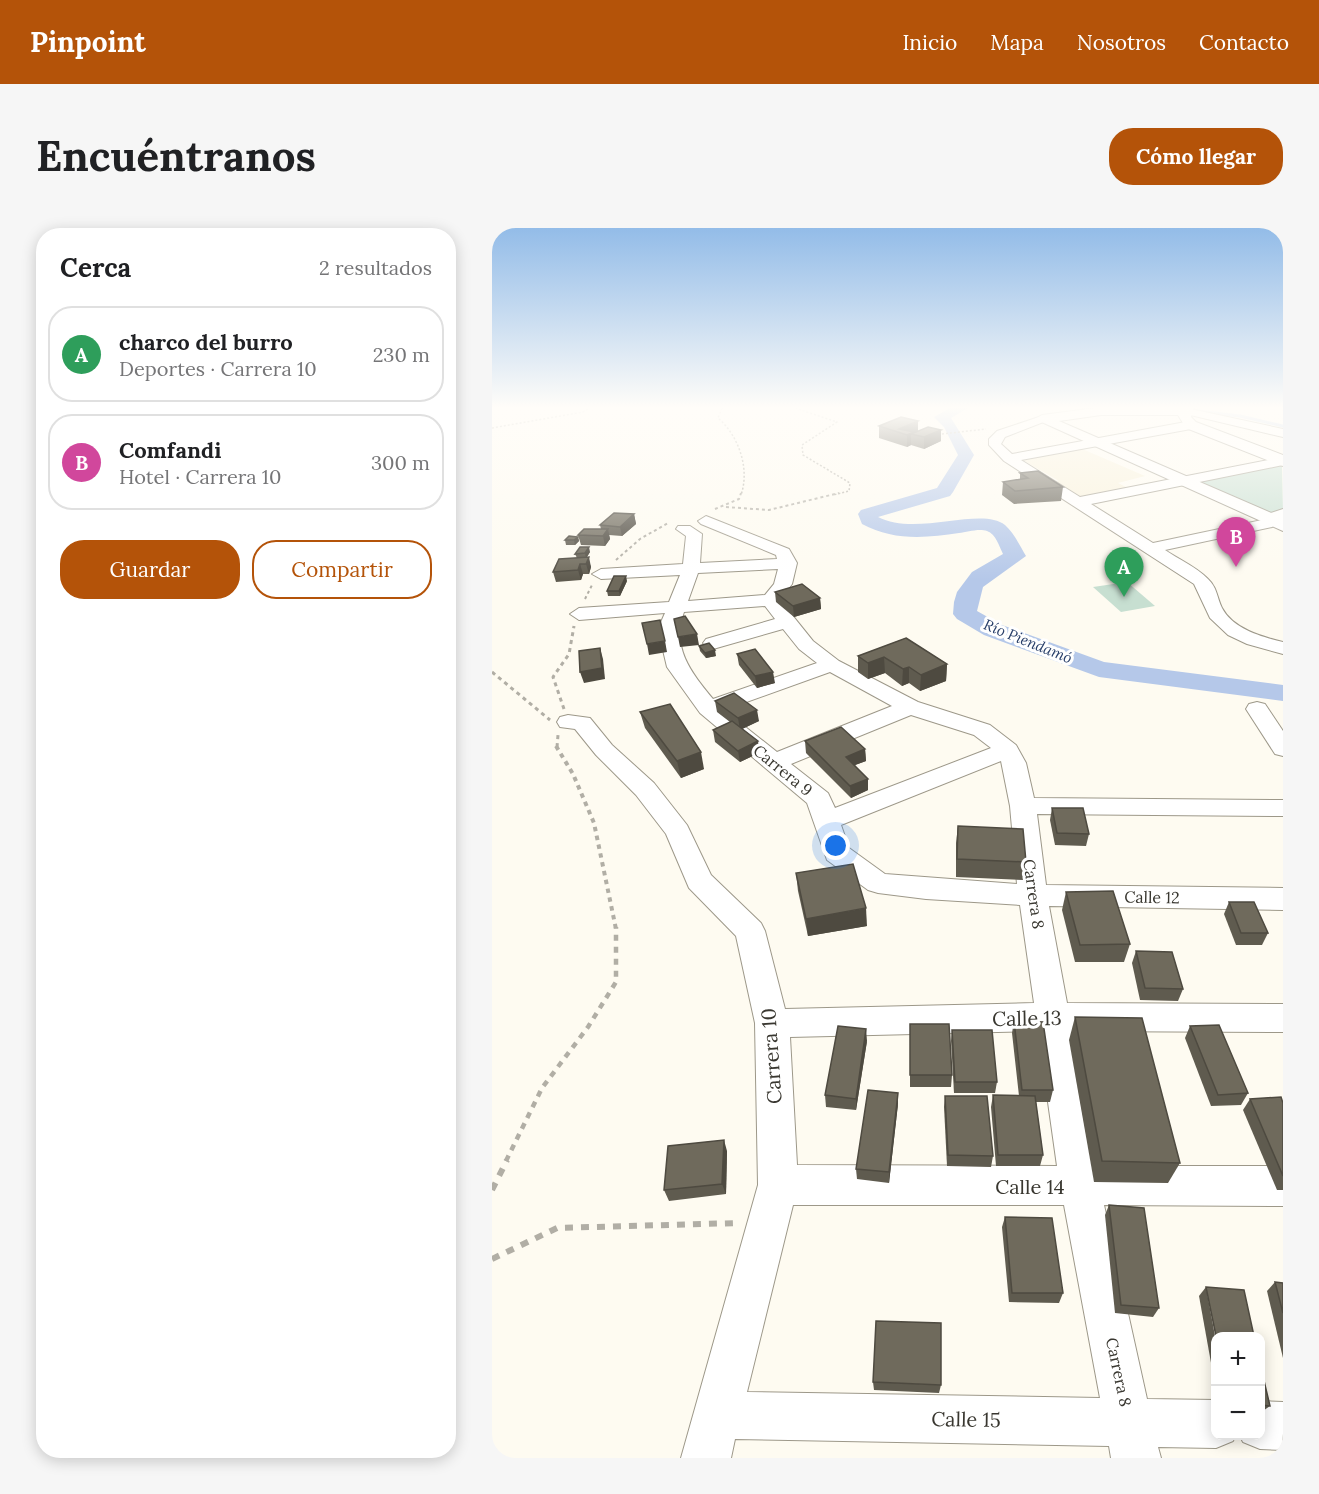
<!DOCTYPE html>
<html lang="es">
<meta charset="utf-8">
<style>
:root{--surface:#fff;--page:#f6f6f6;--text:#202124;--muted:#757577;--line:#e0e0e0;--accent:#b45309}
body{margin:0;font-family:Lora,serif;background:var(--page);color:var(--text)}
.controls{position:absolute;right:18px;bottom:18px;display:grid;overflow:hidden;border-radius:12px;box-shadow:0 3px 15px #0003}
.controls button{width:54px;height:54px;display:grid;place-items:center;padding:0;border:0;border-bottom:2px solid var(--line);background:var(--surface);color:var(--text);font:30px sans-serif}
.you{position:absolute;left:344px;top:618px;width:21px;height:21px;margin:-15px;border:4px solid #fff;border-radius:50%;background:#1a73e8;box-shadow:0 0 0 9px #1a73e833}
.badge{display:grid;place-items:center;width:39px;height:39px;border-radius:50%;background:var(--accent);color:#fff;font-size:20px;font-weight:700}
.pin{position:absolute;translate:-50% -50px;filter:drop-shadow(0 2px 3px #0008)}
.pin::after{content:'';position:absolute;top:32px;width:21px;height:18px;background:inherit;clip-path:polygon(0 0,100% 0,50% 100%)}
.list{margin:0;padding:0;list-style:none}
h2{display:flex;justify-content:space-between;align-items:center;height:78px;margin:0;padding:0 24px;font-size:26px}
h2 small{font-size:20px;font-weight:400;color:var(--muted)}
.list li{display:grid;grid-template-columns:39px 1fr auto;gap:18px;align-items:center;box-sizing:border-box;height:96px;margin:0 12px 12px;padding:0 12px;border:2px solid var(--line);border-radius:24px}
.list b{display:block;font-size:22px;white-space:nowrap}
.list p{margin:0;font-size:20px;white-space:nowrap;color:var(--muted)}
.list em{font-size:20px;font-style:normal;color:var(--muted)}
.actions{display:flex;gap:12px;padding:18px 24px}
.actions a{flex:1;padding:14px 0;border:2px solid var(--accent);border-radius:24px;text-align:center;font-size:21px;color:var(--accent)}
.actions .main{background:var(--accent);color:#fff}
.map{position:relative;flex:none;width:791px;height:1230px;overflow:hidden;border-radius:24px}
header{display:flex;align-items:center;gap:36px;box-sizing:border-box;height:84px;padding:0 30px;background:var(--accent);color:#fff}
header strong{font-size:28px}
nav{display:flex;gap:33px;margin-inline-start:auto;font-size:21px}
.intro{display:flex;align-items:center;justify-content:space-between;box-sizing:border-box;height:144px;padding:0 36px}
h1{margin:0;font-size:42px}
.button{padding:15px 27px;border-radius:24px;background:var(--accent);color:#fff;font-size:21px;font-weight:700}
main{display:flex;gap:36px;padding:0 36px}
aside{flex:1;background:var(--surface);border-radius:24px;box-shadow:0 3px 15px #0003}
.map>svg:first-child{display:block}
.built{fill:#f8f1d9}
.green{fill:#c7dfd1}
.lines{fill:none;stroke-linecap:round;stroke-linejoin:round}
.stream{stroke:#b5c8e9;stroke-width:3}
.river{fill:#b5c8e9;fill-rule:evenodd}
.minor-casing{stroke:#9d9889;stroke-width:2}
.major-casing{stroke:#9d9889;stroke-width:2}
.path-far5{stroke:#b1aea5;stroke-width:1.5;stroke-dasharray:2 2;stroke-linecap:butt}
.path-far4{stroke:#b1aea5;stroke-width:2;stroke-dasharray:3 3;stroke-linecap:butt}
.path-far3{stroke:#b1aea5;stroke-width:3;stroke-dasharray:4 4;stroke-linecap:butt}
.path-far2{stroke:#b1aea5;stroke-width:4;stroke-dasharray:4.5 4.5;stroke-linecap:butt}
.path-far1{stroke:#b1aea5;stroke-width:4.5;stroke-dasharray:6 6;stroke-linecap:butt}
.path{stroke:#b1aea5;stroke-width:6;stroke-dasharray:8 8;stroke-linecap:butt}
.minor{fill:#fff;fill-rule:evenodd}
.major{fill:#fff;fill-rule:evenodd}
.wall{fill:#5f5b4f}
.shaded-wall{fill:#4e4a40}
.building{fill:#6f6a5c;stroke:#4e4a40;stroke-width:1.5}
.labels{text-anchor:middle;dominant-baseline:central;stroke-width:6;stroke-linejoin:round;paint-order:stroke}
.far-water-label{font-size:15px;font-style:italic;fill:#263d68;stroke:#fff}
.street-label{font-size:16px;fill:#393730;stroke:#fff}
.near-street-label{font-size:20px;fill:#393730;stroke:#fff}
</style>
<header>
<strong>Pinpoint</strong>
<nav><a>Inicio</a><a>Mapa</a><a>Nosotros</a><a>Contacto</a></nav>
</header>
<div class="intro"><h1>Encuéntranos</h1><a class="button">Cómo llegar</a></div>
<main>
<aside>
<h2>Cerca<small>2 resultados</small></h2>
<ul class="list">
<li><span class="badge" style="background:#2e9e5b">A</span><div><b>charco del burro</b><p>Deportes · Carrera 10</p></div><em>230 m</em></li>
<li><span class="badge" style="background:#d1479c">B</span><div><b>Comfandi</b><p>Hotel · Carrera 10</p></div><em>300 m</em></li>
</ul>
<div class="actions"><a class="main">Guardar</a><a>Compartir</a></div>
</aside>
<div class="map">
<svg width="791" height="1230" viewBox="0 0 791 1230">
<rect width="100%" height="100%" fill="#fefbf1"/>
<polygon class="built" points="588,220 653,248 626,255 636,260 586,270 562,254 567,253 529,231"/>
<g class="green">
<polygon points="790,236 791,283 778,287 705,255"/>
<polygon points="635,354 663,378 629,384 601,359"/>
</g>
<g class="lines">
<polyline class="stream" points="697,182 748,188 791,198"/>
<path class="river" d="M458,180h18l-17,10 23,37 -21,37 -3,4 -72,21c38,20 103,-11 127,8 9,8 15,21 21,31l-43,31 -6,24 25,14 102,37 179,23v16l-184,-24 -115,-42 -27,-16 -4,-5 1,-12 3,-10 15,-20 31,-18c-4,-8 -7,-20 -16,-23 -8,-3 -20,1 -28,2 -33,5 -66,8 -97,-9l-4,-10 3,-4 76,-22 21,-33 -14,-28 -10,-10z"/>
<defs>
<g id="minor">
<polygon points="694,180 791,201 791,209 690,185 688,183"/>
<path d="M550,188l4,1v4l-41,16 -4,7 11,10 179,-33 6,4 -6,4 -170,31 59,37 203,-40v8l-192,39 62,39 109,-23 6,-6 15,-5v10l-11,8 -107,23c13,9 32,17 43,29 9,8 9,19 14,29 11,21 40,29 61,34v12l-36,-10 -19,-9 -18,-17 -16,-34 -190,-123 -15,-16v-6l8,-8z"/>
<path d="M214,288l83,33 8,14 -5,21 -12,16 33,41 26,20 79,41 72,23 26,20 10,18 8,35 249,2v16l-246,-2 9,71 237,3v22l-234,-4 18,97 216,1v28l-211,-1 24,135h187v40l-179,-1 43,194 69,1v36h19l-2,5 -17,7 -58,-1 3,11h-50l-2,-12 -374,-7 -4,19h-50l77,-273 -3,-162 -19,-87 -47,-48 -23,-54 -30,-39 -40,-40 -21,-26 -15,-2 -3,-5 3,-5 8,-2 22,3 22,27 42,38 33,42 24,50 50,48 4,8 20,78 249,-6 -14,-98 -94,-6 -48,-6 -10,-3 -41,-30 -20,-57 -107,-90 -33,-46 -9,-38 7,-16 -86,7 -9,-6 9,-6 90,-6 11,-27 -79,4 -9,-5 9,-5 82,-5 3,-28 -10,-7 2,-3h12l12,8 -2,29 77,-4 -1,-4 -75,-31 -3,-3zM286,341l-4,15 -9,11 -77,6 10,-28zM273,378l10,13 -69,20 -3,4 3,4 7,2 70,-20 16,20 18,14 -104,36c-22,-27 -42,-51 -29,-87zM338,444l62,34 -115,46 -53,-42zM419,487l63,20 17,13 -156,60 -7,-15 -37,-29zM509,533l9,45 7,78 -132,-10 -36,-26 -8,-23zM546,803l19,135 -260,-1 -7,-128zM301,977h271l36,193 -353,-6z"/>
<polygon points="765,474 773,476 791,503 791,528 783,526 754,481 757,476"/>
<polygon points="768,1173 791,1174 791,1222 768,1221 751,1214 748,1208 768,1208"/>
</g>
<polygon id="major" points="604,180 701,180 699,189 704,194 791,227 791,238 785,236 694,200 686,187 609,187 567,193 791,290 791,303 543,191 550,187"/>
</defs>
<use href="#minor" class="minor-casing"/>
<use href="#major" class="major-casing"/>
<g class="path-far5">
<path d="M230,180l-4,10c21,18 32,51 23,77"/>
<polyline points="303,180 345,194 310,217 311,227 358,255 357,263 341,267"/>
<polyline points="0,200 91,184 97,180"/>
<polyline points="450,206 494,201"/>
</g>
<g class="path-far4">
<polyline points="234,279 277,282 347,265"/>
<polyline points="223,281 247,271 249,265"/>
<polyline points="124,332 148,311 176,295"/>
<polyline points="93,371 100,357"/>
</g>
<g class="path-far3">
<polyline points="0,444 58,492"/>
<polyline points="72,481 61,449 77,426 82,398"/>
<polyline points="65,519 66,507"/>
</g>
<polyline class="path-far2" points="64,518 81,546 102,595 124,701"/>
<polyline class="path-far1" points="14,933 50,860 96,799 124,754 124,699"/>
<g class="path">
<polyline points="0,962 15,932"/>
<polyline points="0,1031 65,1000 247,995"/>
</g>
<use href="#minor" class="minor"/>
<use href="#major" class="major"/>
</g>
<g class="wall">
<polygon points="387,198 426,203 449,213 432,221 419,217 415,219 387,210"/>
<polygon points="528,245 571,259 569,273 522,276 510,267 511,254 528,252"/>
<polygon points="142,286 144,296 130,308 117,307 118,311 113,318 89,317 86,307 109,301 108,297"/>
<polygon points="86,309 87,313 83,317 74,317 73,312"/>
<polygon points="98,324 95,329 99,339 97,346 91,346 89,352 64,354 61,344 85,330 83,326"/>
<polygon points="135,353 128,368 116,368 115,363"/>
<polygon points="283,364 328,370 329,381 302,389 284,374"/>
<polygon points="414,410 455,436 454,453 428,463 417,455 410,458 393,445 376,451 366,444 366,428"/>
<polygon points="207,418 224,428 214,430 208,423"/>
<polygon points="245,426 283,455 265,460 247,437"/>
<polygon points="223,473 267,493 250,501 266,513 267,525 248,534 223,514 221,502 238,494 225,484"/>
<polygon points="148,484 212,541 189,550 153,500"/>
<polygon points="313,513 373,521 374,533 363,537 376,562 359,570 314,525"/>
<polygon points="560,580 597,606 594,618 563,617 558,592"/>
<polygon points="466,598 534,634 531,652 464,649 464,615"/>
<polygon points="304,645 375,698 316,708 306,663"/>
<polygon points="574,664 638,716 632,734 583,734 570,682"/>
<polygon points="737,674 776,705 770,717 744,717 732,686"/>
<polygon points="644,723 691,761 686,773 648,772 640,735"/>
<polygon points="583,789 688,935 676,955 602,954 577,812"/>
<polygon points="522,793 561,862 558,874 544,874 551,927 548,938 504,938 499,879 501,867 527,868 520,805"/>
<polygon points="418,796 460,847 459,859 418,859"/>
<polygon points="698,798 756,865 749,877 719,878 693,810"/>
<polygon points="460,802 505,854 503,865 462,865 459,813"/>
<polygon points="375,813 364,882 334,879 333,867"/>
<polygon points="453,868 501,928 499,939 455,938 452,879"/>
<polygon points="758,871 791,875 791,962 785,962 751,882"/>
<polygon points="406,876 397,955 365,951 364,941"/>
<polygon points="235,923 234,966 177,973 172,962"/>
<polygon points="617,977 667,1080 661,1089 623,1085 613,987"/>
<polygon points="513,989 571,1065 567,1075 517,1074 510,999"/>
<polygon points="783,1054 791,1055 791,1130 775,1063"/>
<polygon points="714,1059 723,1108 723,1157 707,1068"/>
<polygon points="768,1136 778,1178 768,1185"/>
<polygon points="381,1154 449,1157 447,1165 382,1162"/>
</g>
<g class="shaded-wall">
<polygon points="426,193 426,205 419,206 419,217 415,219 415,207 407,201"/>
<polygon points="449,202 449,213 432,221 432,209"/>
<polygon points="142,286 144,296 130,308 128,299"/>
<polygon points="116,301 118,311 113,318 111,308"/>
<polygon points="86,309 87,313 83,317 82,312"/>
<polygon points="97,319 98,324 94,330 93,325"/>
<polygon points="97,329 99,339 97,346 94,336"/>
<polygon points="88,336 91,346 89,352 86,342"/>
<polygon points="134,348 135,353 128,368 127,363"/>
<polygon points="328,370 329,381 302,389 301,378"/>
<polygon points="205,406 207,417 188,419 186,409"/>
<polygon points="173,413 175,424 157,427 155,416"/>
<polygon points="108,420 111,431 113,451 92,455 88,444"/>
<polygon points="223,422 224,428 214,430 213,425"/>
<polygon points="392,429 393,445 376,451 376,435"/>
<polygon points="455,436 454,453 428,463 429,447"/>
<polygon points="417,439 417,455 410,458 411,441"/>
<polygon points="281,444 283,455 265,460 263,448"/>
<polygon points="265,482 267,493 248,502 246,490"/>
<polygon points="266,513 267,525 248,534 246,523"/>
<polygon points="373,521 374,533 355,540 354,529"/>
<polygon points="209,524 212,541 189,550 185,533"/>
<polygon points="376,551 376,562 359,570 358,558"/>
<polygon points="374,680 375,698 316,708 314,691"/>
<polygon points="374,801 375,813 364,882 364,871"/>
<polygon points="406,865 406,876 397,955 397,944"/>
<polygon points="232,912 235,923 234,966 230,956"/>
</g>
<g class="building">
<polygon points="409,189 426,193 407,201 422,204 415,207 387,198"/>
<polygon points="436,199 449,202 432,209 419,206"/>
<polygon points="546,243 571,259 523,263 511,254 536,250 528,245"/>
<polygon points="122,285 142,286 128,299 108,297"/>
<polygon points="92,301 116,301 111,308 86,307"/>
<polygon points="77,308 86,309 82,312 73,312"/>
<polygon points="88,319 97,319 93,325 83,326"/>
<polygon points="97,329 94,336 88,336 86,342 61,344 67,331"/>
<polygon points="122,348 134,348 127,363 115,363"/>
<polygon points="310,356 328,370 301,378 283,364"/>
<polygon points="193,388 205,406 186,409 182,391"/>
<polygon points="168,392 173,413 155,416 150,395"/>
<polygon points="414,410 455,436 429,447 417,439 411,441 392,429 376,435 366,428"/>
<polygon points="217,415 223,422 213,425 207,418"/>
<polygon points="108,420 110,440 88,444 87,423"/>
<polygon points="263,421 281,444 263,448 245,426"/>
<polygon points="242,465 265,482 246,490 223,473"/>
<polygon points="178,476 209,524 185,533 148,484"/>
<polygon points="240,493 266,513 246,523 221,502"/>
<polygon points="349,499 373,521 354,529 376,551 358,558 313,513"/>
<polygon points="560,580 591,580 597,606 565,605"/>
<polygon points="466,598 531,601 534,634 465,631"/>
<polygon points="361,636 374,680 314,691 304,645"/>
<polygon points="621,663 638,716 588,717 574,664"/>
<polygon points="737,674 762,674 776,705 749,705"/>
<polygon points="644,723 680,724 691,761 653,760"/>
<polygon points="583,789 650,790 688,935 610,933"/>
<polygon points="522,793 551,794 561,862 530,862"/>
<polygon points="418,796 457,796 460,847 418,847"/>
<polygon points="727,797 756,865 726,867 698,798"/>
<polygon points="346,798 374,801 364,871 333,867"/>
<polygon points="460,802 500,802 505,854 463,854"/>
<polygon points="376,862 406,865 397,944 364,941"/>
<polygon points="501,867 543,868 551,927 506,927"/>
<polygon points="453,868 495,868 501,928 456,927"/>
<polygon points="789,869 791,875 791,948 758,871"/>
<polygon points="232,912 230,956 172,962 176,918"/>
<polygon points="617,977 652,980 667,1080 629,1077"/>
<polygon points="513,989 560,990 571,1065 520,1065"/>
<polygon points="783,1054 791,1055 791,1085"/>
<polygon points="714,1059 752,1062 762,1108 724,1108"/>
<polygon points="384,1093 449,1095 449,1157 381,1154"/>
<polygon points="768,1136 778,1178 768,1177"/>
</g>
<linearGradient id="sky" x2="0" y2="1"><stop stop-color="#93bce8"/><stop offset="0.51" stop-color="#fffdf9"/><stop offset="1" stop-color="#fffdf9" stop-opacity="0"/></linearGradient>
<rect width="791" height="352" fill="url(#sky)"/>
<g class="labels">
<g class="far-water-label">
<text transform="translate(536 413) rotate(22)">Río Piendamó</text>
</g>
<g class="street-label">
<text transform="translate(291 542) rotate(39)">Carrera 9</text>
<text transform="translate(542 666) rotate(82)">Carrera 8</text>
<text transform="translate(660 669) rotate(1)">Calle 12</text>
<text transform="translate(627 1144) rotate(78)">Carrera 8</text>
</g>
<g class="near-street-label">
<text transform="translate(535 790) rotate(-1)">Calle 13</text>
<text transform="translate(279 828) rotate(-94)">Carrera 10</text>
<text x="538" y="958">Calle 14</text>
<text transform="translate(474 1191) rotate(1)">Calle 15</text>
</g>
</g>
</svg>
<div class="controls">
<button>+</button>
<button>−</button>
</div>
<div class="you"></div>
<div class="pin badge" style="left:632px;top:369px;background:#2e9e5b">A</div>
<div class="pin badge" style="left:744px;top:339px;background:#d1479c">B</div>
</div>
</main>
